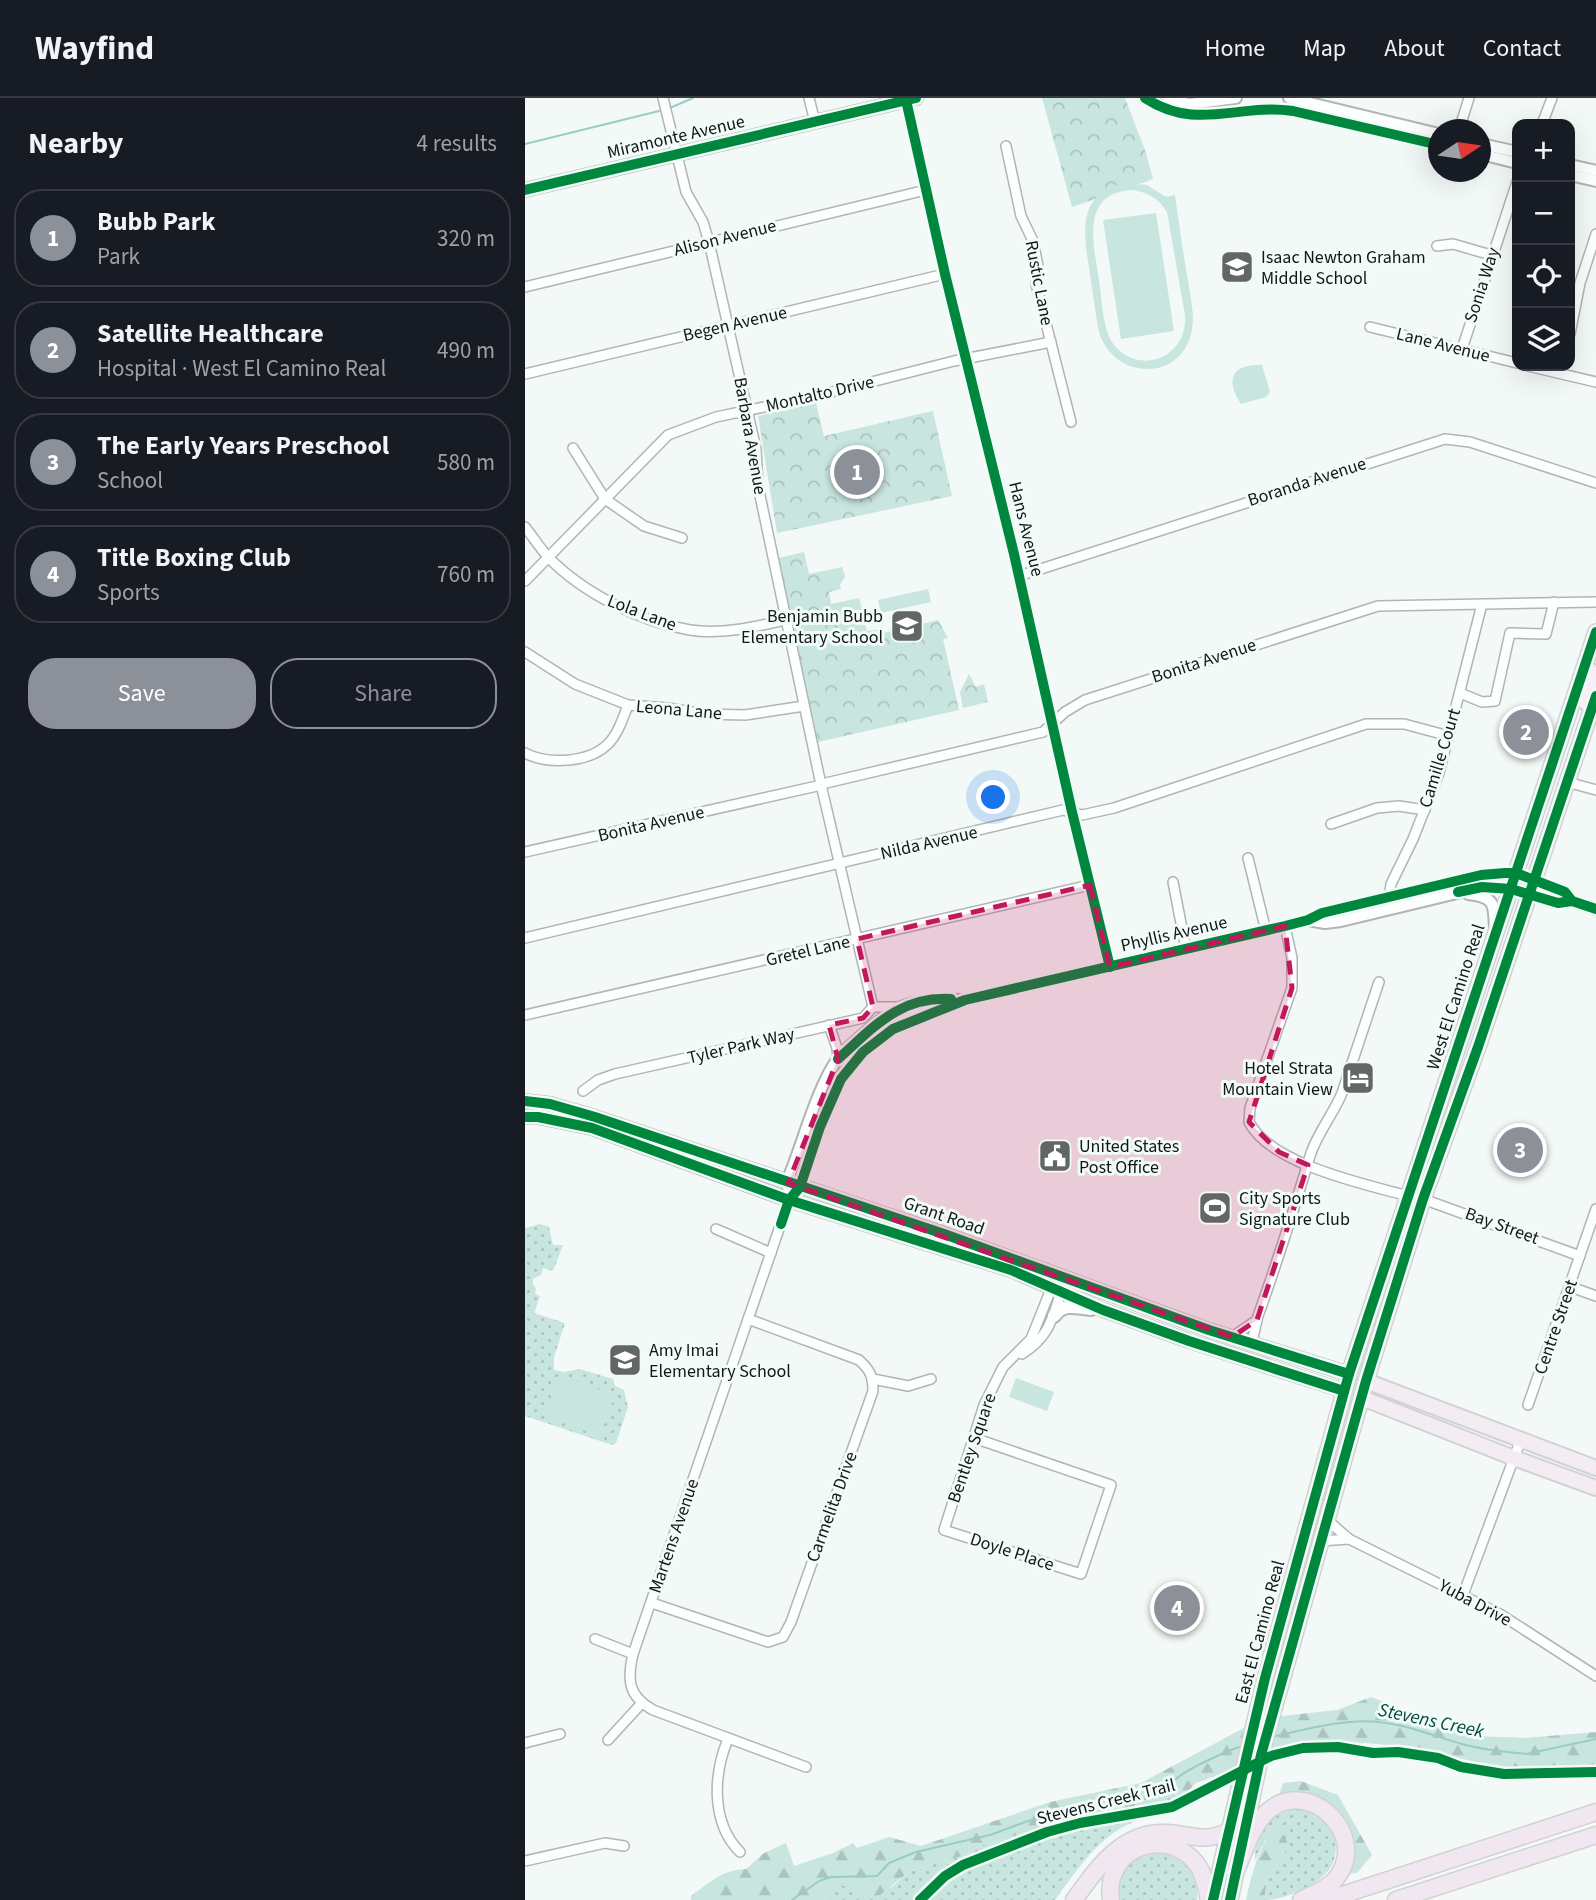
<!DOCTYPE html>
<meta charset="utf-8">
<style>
:root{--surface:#171b24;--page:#20242c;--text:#f1f3f6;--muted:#9ea1a6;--line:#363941;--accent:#8c9099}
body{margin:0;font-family:"Source Sans 3",sans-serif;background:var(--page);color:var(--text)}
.controls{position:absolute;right:21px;top:21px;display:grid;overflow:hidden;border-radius:14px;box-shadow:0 7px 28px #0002}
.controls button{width:63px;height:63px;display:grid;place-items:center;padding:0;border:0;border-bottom:2px solid var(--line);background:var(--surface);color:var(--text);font:35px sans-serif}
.compass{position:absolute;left:903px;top:21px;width:63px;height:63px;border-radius:50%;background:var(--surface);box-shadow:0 7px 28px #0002;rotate:77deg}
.you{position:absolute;left:469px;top:700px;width:24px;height:24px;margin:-18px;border:5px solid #fff;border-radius:50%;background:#1a73e8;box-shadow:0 0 0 10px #1a73e833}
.badge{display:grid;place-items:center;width:46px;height:46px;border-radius:50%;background:var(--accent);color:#fff;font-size:23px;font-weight:700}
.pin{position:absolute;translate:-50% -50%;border:4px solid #fff;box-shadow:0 2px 7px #0006}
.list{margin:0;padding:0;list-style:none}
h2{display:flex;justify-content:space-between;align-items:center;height:91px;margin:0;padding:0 28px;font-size:30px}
h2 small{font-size:23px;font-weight:400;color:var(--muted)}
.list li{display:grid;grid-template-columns:46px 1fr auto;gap:21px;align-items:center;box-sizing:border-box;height:98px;margin:0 14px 14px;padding:0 14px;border:2px solid var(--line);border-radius:28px}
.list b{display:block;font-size:26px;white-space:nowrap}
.list p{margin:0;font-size:23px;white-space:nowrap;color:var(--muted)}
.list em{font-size:23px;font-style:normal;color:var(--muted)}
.actions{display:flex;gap:14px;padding:21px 28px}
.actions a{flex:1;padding:16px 0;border:2px solid var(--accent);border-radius:28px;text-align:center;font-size:24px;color:var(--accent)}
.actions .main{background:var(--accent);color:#fff}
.icon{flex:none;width:38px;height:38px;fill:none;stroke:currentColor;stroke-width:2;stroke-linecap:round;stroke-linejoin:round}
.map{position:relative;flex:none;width:1071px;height:1802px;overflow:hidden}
header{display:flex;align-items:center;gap:42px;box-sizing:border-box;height:98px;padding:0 35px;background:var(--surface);border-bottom:2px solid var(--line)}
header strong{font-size:33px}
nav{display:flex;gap:38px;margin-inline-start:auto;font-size:24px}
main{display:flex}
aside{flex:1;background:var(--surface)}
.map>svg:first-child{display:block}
.grass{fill:url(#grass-dots)}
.forest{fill:url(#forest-firs)}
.park{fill:url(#park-crowns)}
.garden{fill:#c9e5df;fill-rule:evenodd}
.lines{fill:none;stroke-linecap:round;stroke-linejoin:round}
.stream{stroke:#9acdc2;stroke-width:2}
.minor-casing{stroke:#b1b5b4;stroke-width:12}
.tertiary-casing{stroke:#b1b5b4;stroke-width:14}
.secondary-casing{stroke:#b1b5b4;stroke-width:16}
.primary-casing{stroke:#d1d3d2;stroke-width:18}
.trunk-casing{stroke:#d1d3d2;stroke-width:18}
.motorway-casing{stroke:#d1d3d2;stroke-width:19}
.minor{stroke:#fdfefe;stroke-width:9}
.tertiary{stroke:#fdfefe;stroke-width:10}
.secondary{stroke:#fdfefe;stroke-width:12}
.primary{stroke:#f6f0f5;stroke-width:14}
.trunk{stroke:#f3ecf2;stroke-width:14}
.motorway{stroke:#f0e7f0;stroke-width:16}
.cycleway-casing{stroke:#f1fbf8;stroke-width:15}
.cycleway{stroke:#00873e;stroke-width:10}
.marked{fill:#c2185b;fill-opacity:0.2;stroke:#c2185b;stroke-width:5;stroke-dasharray:14 9;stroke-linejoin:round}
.labels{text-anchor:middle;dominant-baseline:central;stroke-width:6;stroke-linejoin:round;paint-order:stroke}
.street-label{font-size:18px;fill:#141717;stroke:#f1fbf8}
.poi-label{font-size:18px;fill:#141717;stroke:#f1fbf8;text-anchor:start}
.water-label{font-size:19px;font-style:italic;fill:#06473e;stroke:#f1fbf8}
</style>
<header>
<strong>Wayfind</strong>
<nav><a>Home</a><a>Map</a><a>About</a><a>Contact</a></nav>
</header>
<main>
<aside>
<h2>Nearby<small>4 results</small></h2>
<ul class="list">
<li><span class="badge">1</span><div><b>Bubb Park</b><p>Park</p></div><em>320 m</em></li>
<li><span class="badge">2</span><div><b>Satellite Healthcare</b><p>Hospital · West El Camino Real</p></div><em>490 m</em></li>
<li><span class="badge">3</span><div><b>The Early Years Preschool</b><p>School</p></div><em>580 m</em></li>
<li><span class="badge">4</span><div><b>Title Boxing Club</b><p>Sports</p></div><em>760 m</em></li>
</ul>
<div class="actions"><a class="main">Save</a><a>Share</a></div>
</aside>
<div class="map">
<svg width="1071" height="1802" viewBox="0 0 1071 1802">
<defs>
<pattern id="grass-dots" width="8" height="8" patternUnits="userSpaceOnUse" patternTransform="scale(1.75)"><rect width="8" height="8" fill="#c9e5df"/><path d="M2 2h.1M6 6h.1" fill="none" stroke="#acc4bf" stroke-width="1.8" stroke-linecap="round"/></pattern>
<pattern id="forest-firs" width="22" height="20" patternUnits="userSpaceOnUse" patternTransform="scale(1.75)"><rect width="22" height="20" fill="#c9e5df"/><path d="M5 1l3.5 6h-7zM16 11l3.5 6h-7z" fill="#acc4bf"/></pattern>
<pattern id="park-crowns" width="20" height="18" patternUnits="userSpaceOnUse" patternTransform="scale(1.75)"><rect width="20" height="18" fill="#c9e5df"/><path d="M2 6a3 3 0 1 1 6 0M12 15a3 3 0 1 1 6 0" fill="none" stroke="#acc4bf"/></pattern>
</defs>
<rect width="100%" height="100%" fill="#f3f9f7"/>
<g class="grass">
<polygon points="15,1126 24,1129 28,1147 38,1147 28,1173 18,1170 16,1177 8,1181 8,1187 11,1190 10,1196 15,1198 9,1215 40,1225 29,1259 29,1272 39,1274 55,1271 88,1281 90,1288 99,1292 103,1309 91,1345 87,1347 0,1318 0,1130"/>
<path d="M648,1703l2,12c-64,4 -85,40 -120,87h-252l10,-11 36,-4 15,11 28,-9 18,-16 55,-16 14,-9 81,-23 49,-6z"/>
<path d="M763,1709c12,0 26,-1 36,9 14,12 16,41 4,55 -13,16 -44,29 -64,29l3,-21 17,-24 -19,-15 -10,21c0,-29 7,-42 33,-54z"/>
<path d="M623,1751l30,3 20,25 -1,23h-77c-7,-28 8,-36 28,-51z"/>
</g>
<g class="forest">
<polygon points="846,1599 950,1638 999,1640 1071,1634 1071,1668 1048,1672 992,1673 884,1649 840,1645 736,1657 747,1619 812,1612"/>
<path d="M730,1624l-11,44 -48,17 -13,13 -37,13 -86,14 -81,23 -14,9 -55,16 -31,25h-15l-15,-11 -25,6 7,9h-140v-4c18,-13 32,-27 55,-27l18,-16 22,-10 8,23 39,-13 20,-10 4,5 32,-11 32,9 129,-44 91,-19z"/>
<path d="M776,1683l37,14 34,60 -15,18 -9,1c4,-35 1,-72 -42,-79 -9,-1 -17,4 -27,0l4,-12z"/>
<path d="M753,1723l10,23 -4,11 -17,24 -3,21h-18c7,-32 13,-52 32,-79z"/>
</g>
<g class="park">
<polygon points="517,0 600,0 621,55 628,81 547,109"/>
<polygon points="291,305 299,338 408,313 427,398 252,435 233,318"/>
<polygon points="279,454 284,476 317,469 320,478 315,487 316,491 304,494 309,521 324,534 352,532 354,536 413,522 423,540 418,541 434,612 293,644 253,460"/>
<polygon points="444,576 451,589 459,586 463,604 438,610 435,594"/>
</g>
<g class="garden">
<path d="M600,85l22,2 19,12 9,-2c4,29 8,57 13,86 2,15 7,33 4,48 -9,55 -82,52 -94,-1 -3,-20 -6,-40 -9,-60 -6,-38 -11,-75 36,-85zM607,92c16,2 27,9 35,22l18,103c3,46 -52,63 -75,24 -8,-18 -8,-39 -11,-59 -5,-34 -20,-87 33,-90z"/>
<polygon points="631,115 649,233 596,241 578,122"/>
<path d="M737,267l8,27 -4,5 -25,7c-16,-24 -10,-40 21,-39z"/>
<polygon points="403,491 406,504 356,515 353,502"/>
<path d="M334,500l8,33c-24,1 -32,-1 -36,-27z"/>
<polygon points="35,1277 90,1297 75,1338 19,1318"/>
<polygon points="491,1280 529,1294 522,1313 484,1299"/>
</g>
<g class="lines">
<g class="stream">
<polyline points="147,9 168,0"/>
<polyline points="0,46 134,13"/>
<path d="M747,1639c32,-7 74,-19 107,-15 29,3 55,14 83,22 21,6 43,8 64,10l70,-15"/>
<path d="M267,1802l27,-19 12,-4 46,-1 12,-13 27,-11 74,-17 38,-14 126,-24c8,-5 14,-12 22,-18 11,-10 52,-29 67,-33"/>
</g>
<defs>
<g id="minor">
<polyline points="138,0 161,94 178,124 184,144 231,351 233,388 295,682"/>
<polyline points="284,0 290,24"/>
<polyline points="381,2 420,176 489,456 547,714 585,869"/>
<polyline points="1017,26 1027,0"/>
<polyline points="934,32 944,0"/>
<polyline points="481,48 496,118 508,143 513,168 511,186 546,324"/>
<polyline points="912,148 928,146 966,157"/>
<polyline points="0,189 401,92"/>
<polyline points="845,229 992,265"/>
<polyline points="1045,236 1055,185 1071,136"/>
<polyline points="937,251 992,84"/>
<polyline points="1003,268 1071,284"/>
<polyline points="0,276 420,176"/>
<polyline points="48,350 80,401 119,428 157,440"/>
<path d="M0,429c8,10 15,21 23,30 35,36 92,65 142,73 31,5 65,-3 95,-10"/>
<polyline points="494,478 920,341 945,344 1071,385"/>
<polyline points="0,483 143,337 191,319 287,299 429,263 526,244"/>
<polyline points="0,554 50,586 103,607 143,610 179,616 220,617 279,608"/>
<polyline points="935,595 957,604 970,603 985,535 1021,536 1029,504"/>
<path d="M0,655c23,12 64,10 83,-9 10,-10 15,-26 20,-39"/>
<polyline points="1042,684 1071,692"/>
<polyline points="301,685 518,634 540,614 560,602 853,508 1071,504"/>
<polyline points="297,691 348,909"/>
<polyline points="806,726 852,710 874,708 900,712"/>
<polyline points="0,754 292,688"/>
<polyline points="723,760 741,833"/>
<polyline points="648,784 661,851"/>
<polyline points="864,802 866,786 888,741 914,675 957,506"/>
<path d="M760,828l7,32v30l-42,120 -1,14c21,42 115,62 159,74"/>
<polyline points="0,840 538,712 557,717 589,710 841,626 879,626 924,638"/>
<polyline points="348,909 374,909"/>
<polyline points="0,917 565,787"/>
<polyline points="304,927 312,950 313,961"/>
<polyline points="58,993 73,982 90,976 338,920 348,909"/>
<polyline points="898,1101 1055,1158"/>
<path d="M264,1102l-156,454c-6,26 -5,42 20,56l153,57"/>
<polyline points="191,1131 246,1155"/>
<polyline points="1046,1189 1071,1198"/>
<polyline points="707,1239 732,1222"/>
<path d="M727,1244l6,-26c19,-53 36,-107 52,-160 7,-23 23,-41 32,-63l37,-111"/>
<path d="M497,1256c28,-18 30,-35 40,-65"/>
<polyline points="348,1281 383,1288 406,1281"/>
<polyline points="1003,1307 1071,1111"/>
<polyline points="449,1340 586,1387 556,1476 419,1432 459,1307 478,1269 506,1241 528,1186"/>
<polyline points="801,1421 824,1441 975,1516 1071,1578"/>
<polyline points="795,1443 824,1441"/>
<polyline points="938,1497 996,1341"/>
<path d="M127,1505l116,39 15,-5 8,-15 82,-231c0,-15 -3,-21 -14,-31l-111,-41"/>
<polyline points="70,1541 108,1556"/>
<path d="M203,1641c-15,36 -17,84 12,113"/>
<polyline points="83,1642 116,1606"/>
<polyline points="0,1645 35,1636"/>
<polyline points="0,1763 80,1745 99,1748"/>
</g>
<g id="tertiary">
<path d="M620,0c52,34 92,5 148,13l146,34"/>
<polyline points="642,0 664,6 711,0"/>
<polyline points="764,0 914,36"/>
<polyline points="956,46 992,54"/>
<polyline points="956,56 992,65"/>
<polyline points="1045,67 1071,73"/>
<polyline points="1045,77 1071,83"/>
<path d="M943,796c27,3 26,9 27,35"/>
<polyline points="783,822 800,825 816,823 957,789 986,791 1033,805 1047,803 1071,811"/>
<polyline points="264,1102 275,1089 295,1029 316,981 338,954 368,931 440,902 760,828 783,822 797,815 956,777 980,775 991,775 1040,794 1047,803"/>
<path d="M264,1102l-1,-17 2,-9c13,-32 28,-88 47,-114 9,-12 48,-46 62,-52 15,-8 46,-9 63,-8"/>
</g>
<g id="secondary">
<polyline points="0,92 391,0"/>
<polyline points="0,1003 25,1006 70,1019 419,1136 684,1232 824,1276"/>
<polyline points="0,1019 13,1019 67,1030 264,1102 486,1172 578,1212 664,1243 819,1293"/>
<path d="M529,1218c10,-14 22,-8 37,-7"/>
</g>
<g id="primary">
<polyline points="1061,605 1071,574"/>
<polyline points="688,1802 740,1580 824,1276 1071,534"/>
<polyline points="705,1802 736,1657 841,1283 898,1101 953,949 1071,598"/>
</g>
<g id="trunk">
<polyline points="841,1283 1071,1370"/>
<polyline points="837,1300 989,1360 1071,1390"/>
</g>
<g id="motorway">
<path d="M710,1775c9,-19 15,-43 29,-58 41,-44 110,21 70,66 -9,9 -22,13 -33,19"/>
<path d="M549,1802c23,-32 48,-69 92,-67 27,1 35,11 63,-2"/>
<path d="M586,1802c-8,-51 54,-76 86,-36 8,11 9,24 12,36"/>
<polyline points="802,1802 1071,1714"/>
<polyline points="871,1802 1071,1737"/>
</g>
</defs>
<use href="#minor" class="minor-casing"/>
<use href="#tertiary" class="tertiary-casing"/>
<use href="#secondary" class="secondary-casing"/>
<use href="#primary" class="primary-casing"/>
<use href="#trunk" class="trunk-casing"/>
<use href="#motorway" class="motorway-casing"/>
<use href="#minor" class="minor"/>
<use href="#tertiary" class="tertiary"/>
<use href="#secondary" class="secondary"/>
<use href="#primary" class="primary"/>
<use href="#trunk" class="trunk"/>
<use href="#motorway" class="motorway"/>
<defs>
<g id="cycleway">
<path d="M620,0c52,34 92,5 148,13l146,34"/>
<polyline points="381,2 420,176 489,456 547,714 585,869"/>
<polyline points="0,92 391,0"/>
<polyline points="933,794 957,789 986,791 1033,805 1047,803 1071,811"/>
<path d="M313,961c35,-31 61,-63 113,-60"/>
<polyline points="0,1003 25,1006 70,1019 419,1136 684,1232 824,1276"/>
<polyline points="0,1019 13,1019 67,1030 264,1102 486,1172 578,1212 664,1243 819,1293"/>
<polyline points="256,1126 264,1102 275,1089 295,1029 316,981 338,954 368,931 440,902 760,828 783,822 797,815 956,777 980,775 991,775 1040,794 1047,803"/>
<polyline points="395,1802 420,1778 438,1767 522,1734 555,1725 647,1709 746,1658 778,1650 813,1649 848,1655 873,1654 913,1660 936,1669 979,1676 1071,1674"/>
<polyline points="688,1802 740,1580 824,1276 1071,534"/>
<polyline points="705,1802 736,1657 841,1283 898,1101 953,949 1071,598"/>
</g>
</defs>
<use href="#cycleway" class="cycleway-casing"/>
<use href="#cycleway" class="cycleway"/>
</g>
<path class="marked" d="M565,787l20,82 175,-41 7,62 -43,134 30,30 29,13 -51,155 -25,17 -444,-154 50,-124 -9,-34 34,-7 10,-11 -16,-68z"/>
<defs>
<symbol id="school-square" viewBox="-11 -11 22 22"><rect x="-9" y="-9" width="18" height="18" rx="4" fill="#626665" stroke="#f1fbf8"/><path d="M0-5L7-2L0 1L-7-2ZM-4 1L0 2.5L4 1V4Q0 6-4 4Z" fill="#fff"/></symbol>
<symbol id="hotel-square" viewBox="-11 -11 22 22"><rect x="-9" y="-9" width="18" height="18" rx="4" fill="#626665" stroke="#f1fbf8"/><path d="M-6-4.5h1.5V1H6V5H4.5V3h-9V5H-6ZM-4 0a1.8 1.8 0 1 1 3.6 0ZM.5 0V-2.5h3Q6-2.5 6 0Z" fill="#fff"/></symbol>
<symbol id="civic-square" viewBox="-11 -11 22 22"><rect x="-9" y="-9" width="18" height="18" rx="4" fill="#626665" stroke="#f1fbf8"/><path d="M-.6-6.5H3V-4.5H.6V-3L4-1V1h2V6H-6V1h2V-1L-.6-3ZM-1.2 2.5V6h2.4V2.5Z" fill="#fff"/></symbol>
<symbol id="stadium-square" viewBox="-11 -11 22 22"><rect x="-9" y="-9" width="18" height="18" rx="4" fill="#626665" stroke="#f1fbf8"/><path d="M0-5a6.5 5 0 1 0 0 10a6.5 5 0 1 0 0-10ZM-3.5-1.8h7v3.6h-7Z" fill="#fff"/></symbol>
</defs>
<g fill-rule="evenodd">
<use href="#school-square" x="693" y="150" width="38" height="38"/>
<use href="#school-square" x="363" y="509" width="38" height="38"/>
<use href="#hotel-square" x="814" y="961" width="38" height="38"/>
<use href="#civic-square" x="511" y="1039" width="38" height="38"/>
<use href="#stadium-square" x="671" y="1091" width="38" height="38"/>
<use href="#school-square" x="81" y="1243" width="38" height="38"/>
</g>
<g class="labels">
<g class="street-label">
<text transform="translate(151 39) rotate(-13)">Miramonte Avenue</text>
<text transform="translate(200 140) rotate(-14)">Alison Avenue</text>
<text transform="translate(514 185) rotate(79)">Rustic Lane</text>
<text transform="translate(957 187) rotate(-72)">Sonia Way</text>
<text transform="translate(210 226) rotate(-13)">Begen Avenue</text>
<text transform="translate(918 247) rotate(14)">Lane Avenue</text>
<text transform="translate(295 296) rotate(-13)">Montalto Drive</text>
<text transform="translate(225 338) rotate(80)">Barbara Avenue</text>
<text transform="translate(782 384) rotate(-18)">Boranda Avenue</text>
<text transform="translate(501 431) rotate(76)">Hans Avenue</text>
<text transform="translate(117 515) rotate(21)">Lola Lane</text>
<text transform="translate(679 563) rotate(-18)">Bonita Avenue</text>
<text transform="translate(154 612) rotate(5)">Leona Lane</text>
<text transform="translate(915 660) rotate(-73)">Camille Court</text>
<text transform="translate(126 726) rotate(-13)">Bonita Avenue</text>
<text transform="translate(404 745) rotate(-13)">Nilda Avenue</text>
<text transform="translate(649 836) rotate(-13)">Phyllis Avenue</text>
<text transform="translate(283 853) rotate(-13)">Gretel Lane</text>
<text transform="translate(931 899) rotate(-72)">West El Camino Real</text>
<text transform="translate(216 948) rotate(-13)">Tyler Park Way</text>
<text transform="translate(419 1118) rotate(19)">Grant Road</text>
<text transform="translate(977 1128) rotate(20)">Bay Street</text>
<text transform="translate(1031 1229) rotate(-71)">Centre Street</text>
<text transform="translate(447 1350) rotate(-71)">Bentley Square</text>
<text transform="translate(307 1409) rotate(-70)">Carmelita Drive</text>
<text transform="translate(149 1438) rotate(-71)">Martens Avenue</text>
<text transform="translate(487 1454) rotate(18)">Doyle Place</text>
<text transform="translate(950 1505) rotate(28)">Yuba Drive</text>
<text transform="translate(735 1534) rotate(-75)">East El Camino Real</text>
<text transform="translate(581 1704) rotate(-14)">Stevens Creek Trail</text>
</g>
<g class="poi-label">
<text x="736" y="159">Isaac Newton Graham<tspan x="736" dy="21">Middle School</tspan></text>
<text x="358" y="518" text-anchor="end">Benjamin Bubb<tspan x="358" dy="21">Elementary School</tspan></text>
<text x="808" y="970" text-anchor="end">Hotel Strata<tspan x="808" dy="21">Mountain View</tspan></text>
<text x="554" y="1048">United States<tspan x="554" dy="21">Post Office</tspan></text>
<text x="714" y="1100">City Sports<tspan x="714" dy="21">Signature Club</tspan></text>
<text x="124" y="1252">Amy Imai<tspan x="124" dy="21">Elementary School</tspan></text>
</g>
<g class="water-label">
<text transform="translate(906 1623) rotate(12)">Stevens Creek</text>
</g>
</g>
</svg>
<div class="controls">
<button>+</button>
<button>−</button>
<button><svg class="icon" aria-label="locate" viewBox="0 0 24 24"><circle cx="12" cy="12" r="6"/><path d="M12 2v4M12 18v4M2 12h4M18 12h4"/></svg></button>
<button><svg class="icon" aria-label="layers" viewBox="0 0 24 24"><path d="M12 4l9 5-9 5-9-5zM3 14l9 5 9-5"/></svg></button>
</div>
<svg class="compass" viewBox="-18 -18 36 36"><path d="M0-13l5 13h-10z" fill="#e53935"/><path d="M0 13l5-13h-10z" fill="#9ea1a6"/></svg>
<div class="you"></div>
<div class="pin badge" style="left:332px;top:374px">1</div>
<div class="pin badge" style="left:1001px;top:634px">2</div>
<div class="pin badge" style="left:995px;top:1052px">3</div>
<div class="pin badge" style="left:652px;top:1510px">4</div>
</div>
</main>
